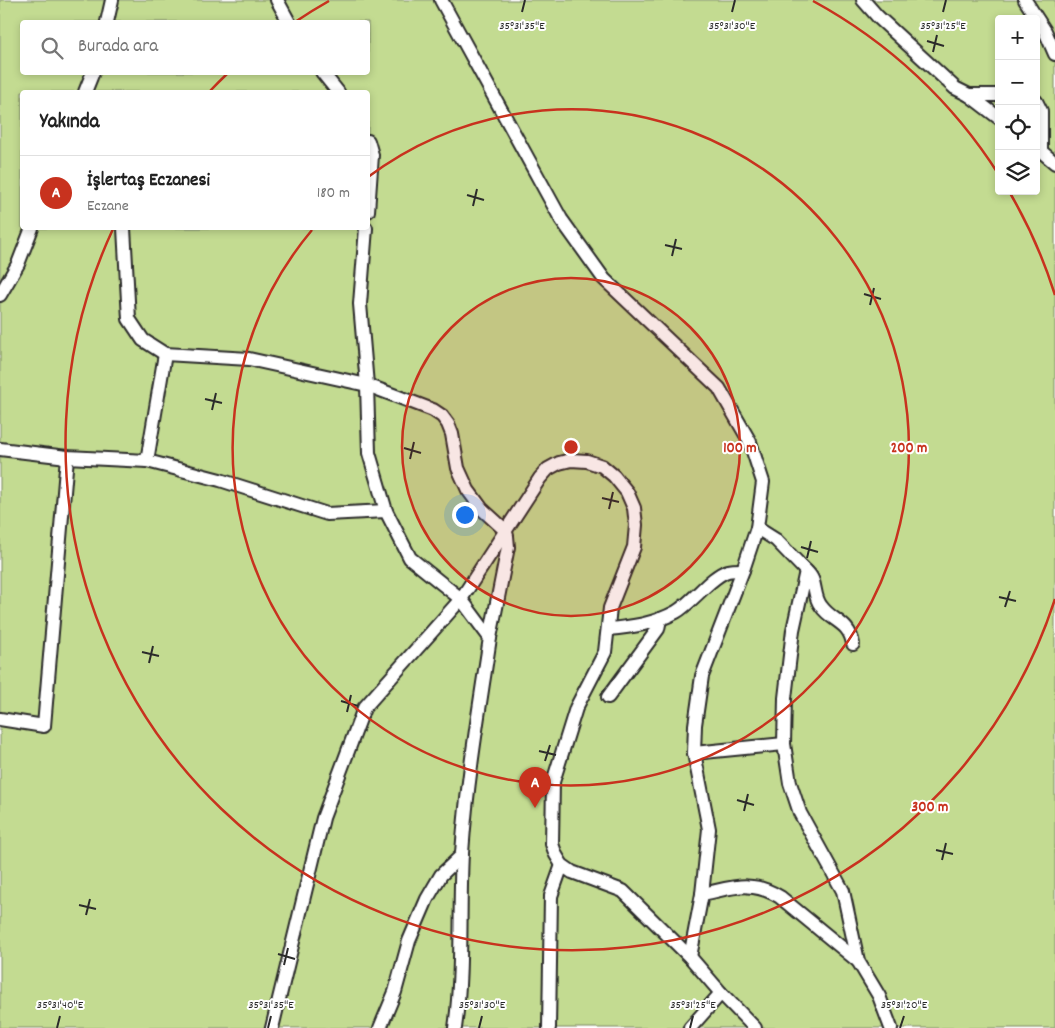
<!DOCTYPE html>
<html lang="tr">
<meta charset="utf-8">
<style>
:root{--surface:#fff;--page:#f6f6f6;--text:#222;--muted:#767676;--line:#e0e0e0;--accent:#c8321e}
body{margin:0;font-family:Dekko,sans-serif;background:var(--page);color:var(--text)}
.controls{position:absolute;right:15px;top:15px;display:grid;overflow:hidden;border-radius:5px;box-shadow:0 2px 8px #0003}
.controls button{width:45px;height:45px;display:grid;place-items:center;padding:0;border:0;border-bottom:1px solid var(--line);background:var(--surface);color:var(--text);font:25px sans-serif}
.you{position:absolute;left:464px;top:514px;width:18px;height:18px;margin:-12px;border:4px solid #fff;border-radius:50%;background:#1a73e8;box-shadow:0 0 0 8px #1a73e833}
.badge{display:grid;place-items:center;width:32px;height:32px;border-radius:50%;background:var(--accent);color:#fff;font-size:16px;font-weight:700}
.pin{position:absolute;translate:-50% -41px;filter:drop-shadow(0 1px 2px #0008)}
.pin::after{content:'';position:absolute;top:26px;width:18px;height:15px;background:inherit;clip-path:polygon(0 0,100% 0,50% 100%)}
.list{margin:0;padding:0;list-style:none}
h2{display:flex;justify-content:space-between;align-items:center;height:65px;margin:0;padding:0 20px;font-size:21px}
h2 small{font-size:16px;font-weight:400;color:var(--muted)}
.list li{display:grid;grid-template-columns:32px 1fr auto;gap:15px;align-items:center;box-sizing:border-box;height:75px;padding:0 20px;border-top:1px solid var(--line)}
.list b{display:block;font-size:19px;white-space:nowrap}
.list p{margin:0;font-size:16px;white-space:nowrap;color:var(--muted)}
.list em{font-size:16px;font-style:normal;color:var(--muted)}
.icon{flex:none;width:28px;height:28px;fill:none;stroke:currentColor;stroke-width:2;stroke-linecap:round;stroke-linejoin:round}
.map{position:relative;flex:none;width:1055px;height:1028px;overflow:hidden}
.search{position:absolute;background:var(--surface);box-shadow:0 2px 8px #0003;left:20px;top:20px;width:350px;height:55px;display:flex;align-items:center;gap:12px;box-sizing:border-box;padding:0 18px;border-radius:5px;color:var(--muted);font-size:19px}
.panel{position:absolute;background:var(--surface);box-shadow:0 2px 8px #0003;left:20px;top:90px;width:350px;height:140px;border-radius:5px}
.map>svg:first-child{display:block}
.green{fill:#c3db91;stroke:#77835e;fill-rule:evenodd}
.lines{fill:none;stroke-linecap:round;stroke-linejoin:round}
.street-casing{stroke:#2b2b2b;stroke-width:16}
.street{stroke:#fff;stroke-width:12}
.ticks{fill:none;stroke:#2b2b2b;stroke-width:2}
.ring{fill:none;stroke:#c8321e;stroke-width:2.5}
.ticks-label{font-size:12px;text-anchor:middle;fill:#2b2b2b;stroke:#fff;stroke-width:4;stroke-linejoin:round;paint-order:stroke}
.centre{fill:#c8321e;stroke:#fff;stroke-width:2.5}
.ring-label{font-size:15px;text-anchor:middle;font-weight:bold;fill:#c8321e;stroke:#fff;stroke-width:4;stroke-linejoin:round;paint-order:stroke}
</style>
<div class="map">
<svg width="1055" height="1028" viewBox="0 0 1055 1028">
<rect width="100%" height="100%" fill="#fff"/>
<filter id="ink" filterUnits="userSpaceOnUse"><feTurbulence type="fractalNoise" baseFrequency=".02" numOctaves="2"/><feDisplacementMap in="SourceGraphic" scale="10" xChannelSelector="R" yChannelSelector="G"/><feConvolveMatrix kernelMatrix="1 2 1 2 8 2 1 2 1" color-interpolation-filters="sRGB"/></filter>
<g filter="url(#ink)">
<path class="green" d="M0,0h1055v1028h-1055zM999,19h37v172h-37zM22,22h346v50h-346zM22,92h346v136h-346z"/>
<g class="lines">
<defs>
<g id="street">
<polyline points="277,0 289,22"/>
<polyline points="441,0 561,219 604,279 719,388 750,442 763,482 757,528 743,570 702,676 695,725 694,753 709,829 702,894 690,957"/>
<polyline points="863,0 878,17 955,88 969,95 999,118"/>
<polyline points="1025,0 1045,31 1055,54"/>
<polyline points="107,22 112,0"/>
<polyline points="322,72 338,92"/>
<polyline points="85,92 93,72"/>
<polyline points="969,95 999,95"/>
<polyline points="1036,101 1041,111 1041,151"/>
<polyline points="368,141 372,155 368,211"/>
<polyline points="1036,147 1055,163"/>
<polyline points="124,228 129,319 143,340 165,354 249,359 367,385 433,410 442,416 448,424 452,434 458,468 468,490 482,509 505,530 507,536 508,547 490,638"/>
<path d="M366,228l-6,76 7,81 2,68 17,58 24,47 51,41 29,39c-11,72 -23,143 -28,215 -3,59 1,117 -7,175"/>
<polyline points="0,295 18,264 32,228"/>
<polyline points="0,449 67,457 147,461 220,480 327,514 386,511"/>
<polyline points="147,461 165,354"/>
<polyline points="757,528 776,540 806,571 793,630 785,698 784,744 790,783 800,813 843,891 858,961 879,996 891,1028"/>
<path d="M806,571c12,10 6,24 15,35 11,16 28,15 32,38"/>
<path d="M608,629c24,-2 46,-5 68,-17 16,-9 36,-37 52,-41 4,-1 10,-1 15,-1"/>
<polyline points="608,697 658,629 660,619"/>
<polyline points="0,719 44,726 67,457"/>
<polyline points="694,753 784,744"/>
<path d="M702,894c30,-6 49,-15 78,3l78,64"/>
<polyline points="272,1028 323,818 364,708 461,599 540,478 548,469 559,463 571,460 587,461 602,466 614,476 627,492 634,508 636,525 634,547 610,608 605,652 576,708 553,782 552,844 556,855 562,865 572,872 623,891 690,957 721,993 755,1028"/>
<polyline points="380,1028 395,992 409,941 427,899 441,875 462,855"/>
<polyline points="549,1028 551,896 562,865"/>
<polyline points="690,1028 721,993"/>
</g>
</defs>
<use href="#street" class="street-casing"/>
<use href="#street" class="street"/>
</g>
</g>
<path class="ticks" d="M522,12l3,-12M732,12l3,-12M943,12l3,-12M927,41l17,5M933,52l4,-17M467,195l17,5M473,206l4,-17M665,245l17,4M672,256l4,-17M864,294l17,5M870,305l4,-17M205,399l17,4M212,410l4,-17M404,448l17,5M410,459l4,-17M602,498l17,4M609,509l4,-17M801,547l17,5M807,558l4,-17M999,597l17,4M1005,607l5,-16M142,652l17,4M149,663l4,-17M341,701l17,5M347,712l4,-17M539,751l17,4M545,761l5,-16M737,800l17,5M744,811l4,-17M936,850l17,4M942,860l4,-17M79,905l17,4M86,915l4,-16M278,954l17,5M284,965l4,-17M57,1028l3,-12M268,1028l3,-12M479,1028l3,-12M690,1028l3,-12M900,1028l4,-12"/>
<circle cx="571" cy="447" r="169" fill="#c8321e" fill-opacity=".12"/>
<g class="ring">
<circle cx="571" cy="447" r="169"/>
<path d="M368 177A338 338 0 1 1 312 230"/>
<path d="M1055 599A507 507 0 1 1 113 229M209 92A507 507 0 0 1 228 73M295 22A507 507 0 0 1 329 1M813 1A507 507 0 0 1 999 175M1010 193A507 507 0 0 1 1055 295"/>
</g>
<g class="ticks-label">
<text x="522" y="29">35°31'35"E</text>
<text x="732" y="29">35°31'30"E</text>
<text x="943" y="29">35°31'25"E</text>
<text x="60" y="1008">35°31'40"E</text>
<text x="271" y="1008">35°31'35"E</text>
<text x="482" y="1008">35°31'30"E</text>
<text x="693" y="1008">35°31'25"E</text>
<text x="904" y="1008">35°31'20"E</text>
</g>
<circle cx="571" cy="447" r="8" class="centre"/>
<g class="ring-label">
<text x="740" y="452">100 m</text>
<text x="909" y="452">200 m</text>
<text x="930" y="811">300 m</text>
</g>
</svg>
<div class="controls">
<button>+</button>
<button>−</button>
<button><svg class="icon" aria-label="locate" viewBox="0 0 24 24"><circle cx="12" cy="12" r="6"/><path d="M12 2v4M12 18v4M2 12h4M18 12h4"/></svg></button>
<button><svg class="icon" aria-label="layers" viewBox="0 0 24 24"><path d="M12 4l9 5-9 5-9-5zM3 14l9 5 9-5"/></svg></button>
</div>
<div class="you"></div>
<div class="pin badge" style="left:535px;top:808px">A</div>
<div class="search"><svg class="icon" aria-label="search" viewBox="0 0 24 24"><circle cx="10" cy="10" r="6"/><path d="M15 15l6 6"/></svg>Burada ara</div>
<section class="panel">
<h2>Yakında<small></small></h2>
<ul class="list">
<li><span class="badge">A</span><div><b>İşlertaş Eczanesi</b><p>Eczane</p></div><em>180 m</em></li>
</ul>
</section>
</div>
